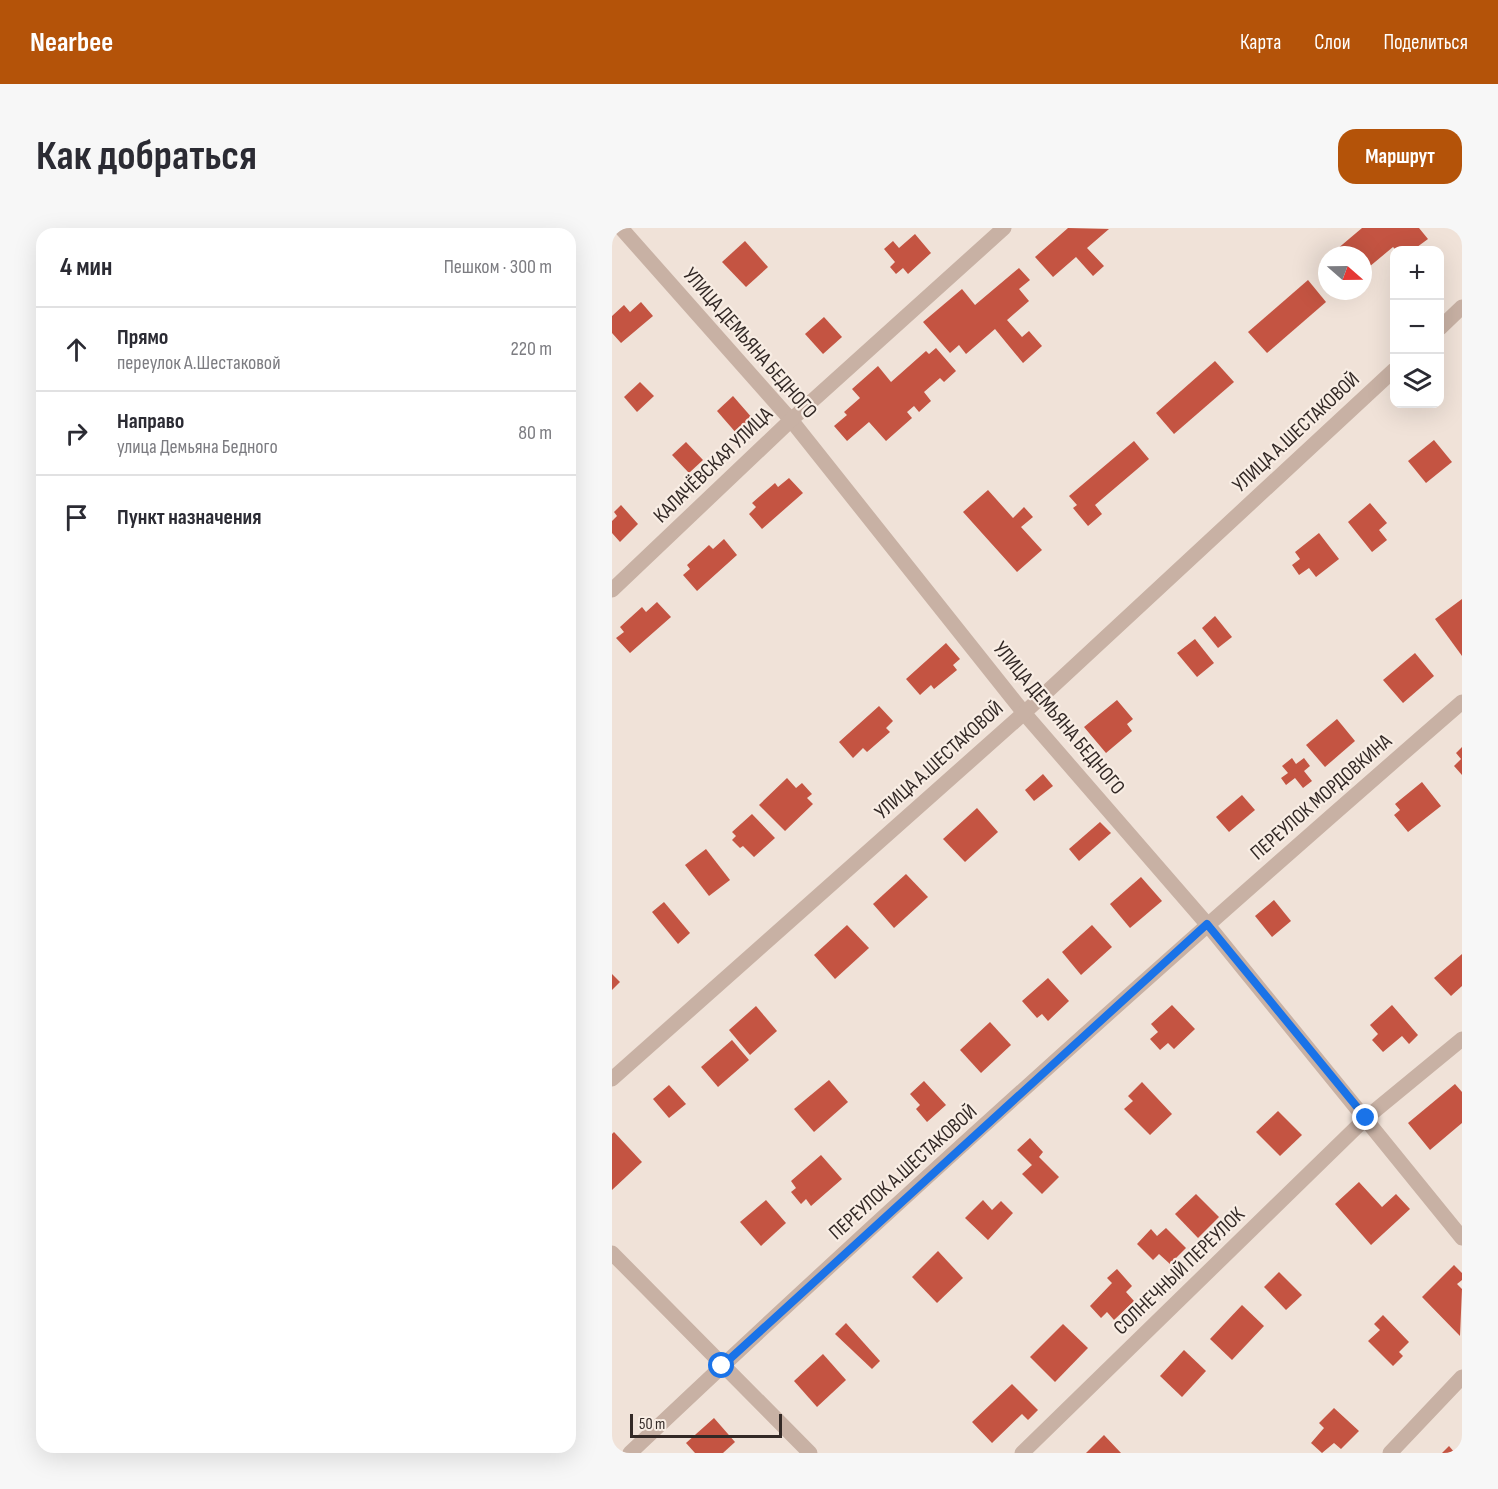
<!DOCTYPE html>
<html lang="ru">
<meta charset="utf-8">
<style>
:root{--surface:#fff;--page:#f7f7f7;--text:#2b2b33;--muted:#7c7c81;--line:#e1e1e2;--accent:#b45309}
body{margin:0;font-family:"Sofia Sans Condensed",sans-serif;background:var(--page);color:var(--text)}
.controls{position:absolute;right:18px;top:18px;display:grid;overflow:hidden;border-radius:12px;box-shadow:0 6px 24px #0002}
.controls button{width:54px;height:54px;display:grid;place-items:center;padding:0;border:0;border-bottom:2px solid var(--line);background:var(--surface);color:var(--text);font:30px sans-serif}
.compass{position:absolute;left:706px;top:18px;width:54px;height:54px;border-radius:50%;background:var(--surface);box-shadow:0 6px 24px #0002;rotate:110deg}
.scale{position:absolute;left:18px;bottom:15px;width:152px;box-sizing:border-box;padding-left:6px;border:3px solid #332926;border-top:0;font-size:16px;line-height:21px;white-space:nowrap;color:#332926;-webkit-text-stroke:4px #f8ede4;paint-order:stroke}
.stop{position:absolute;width:18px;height:18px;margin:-14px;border:4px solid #1a73e8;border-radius:50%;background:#fff}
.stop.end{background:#1a73e8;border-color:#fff;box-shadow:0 2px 6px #0008}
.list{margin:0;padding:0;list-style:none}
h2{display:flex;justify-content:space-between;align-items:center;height:78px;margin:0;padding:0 24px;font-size:26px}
h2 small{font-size:20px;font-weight:400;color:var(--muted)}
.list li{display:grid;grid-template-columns:39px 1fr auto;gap:18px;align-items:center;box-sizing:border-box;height:84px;padding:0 24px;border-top:2px solid var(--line)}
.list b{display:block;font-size:22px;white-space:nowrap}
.list p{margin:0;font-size:20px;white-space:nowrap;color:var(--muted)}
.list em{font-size:20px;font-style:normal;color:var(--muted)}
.icon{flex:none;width:33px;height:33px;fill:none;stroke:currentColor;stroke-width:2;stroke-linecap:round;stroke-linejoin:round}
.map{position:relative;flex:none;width:850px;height:1225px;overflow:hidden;border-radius:18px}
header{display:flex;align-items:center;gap:36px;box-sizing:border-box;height:84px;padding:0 30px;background:var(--accent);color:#fff}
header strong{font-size:28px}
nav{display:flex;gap:33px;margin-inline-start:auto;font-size:21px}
.intro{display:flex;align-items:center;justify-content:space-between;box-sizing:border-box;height:144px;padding:0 36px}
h1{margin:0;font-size:42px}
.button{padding:15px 27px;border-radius:18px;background:var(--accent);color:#fff;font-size:21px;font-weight:700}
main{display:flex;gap:36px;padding:0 36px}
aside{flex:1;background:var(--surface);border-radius:18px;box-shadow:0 6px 24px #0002}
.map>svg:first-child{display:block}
.building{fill:#c45442}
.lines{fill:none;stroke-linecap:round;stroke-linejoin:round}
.minor{stroke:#c8b1a4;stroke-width:15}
.route{stroke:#1a73e8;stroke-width:8}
.labels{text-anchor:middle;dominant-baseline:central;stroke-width:4.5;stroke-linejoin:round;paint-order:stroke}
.street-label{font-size:21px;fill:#332926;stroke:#f8ede4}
</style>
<header>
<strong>Nearbee</strong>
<nav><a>Карта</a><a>Слои</a><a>Поделиться</a></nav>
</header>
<div class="intro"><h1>Как добраться</h1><a class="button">Маршрут</a></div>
<main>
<aside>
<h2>4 мин<small>Пешком · 300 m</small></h2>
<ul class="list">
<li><svg class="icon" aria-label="ahead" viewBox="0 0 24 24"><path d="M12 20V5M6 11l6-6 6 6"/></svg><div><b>Прямо</b><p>переулок А.Шестаковой</p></div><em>220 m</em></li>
<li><svg class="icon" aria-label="right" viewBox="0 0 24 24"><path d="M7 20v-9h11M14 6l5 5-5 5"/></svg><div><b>Направо</b><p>улица Демьяна Бедного</p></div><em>80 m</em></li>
<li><svg class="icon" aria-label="arrive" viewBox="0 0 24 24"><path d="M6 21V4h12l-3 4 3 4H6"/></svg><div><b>Пункт назначения</b></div></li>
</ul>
</aside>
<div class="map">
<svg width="850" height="1225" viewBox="0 0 850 1225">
<rect width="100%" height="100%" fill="#f0e2d8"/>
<g class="building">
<polygon points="456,0 497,1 475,20 492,38 481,48 464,29 441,49 423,29"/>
<polygon points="750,0 807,0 816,11 801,22 797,18 792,22 784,22 781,19 751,44 751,27 718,27"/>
<polygon points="303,6 319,25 296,46 291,40 284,46 278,39 283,34 272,21 281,13 287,20"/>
<polygon points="133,13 156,39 134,59 110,34"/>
<polygon points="715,29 715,43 708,35"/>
<polygon points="407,40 418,52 407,61 417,73 395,92 410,109 417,103 430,118 411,135 383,101 354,126 347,117 338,125 311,94 350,61 363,77"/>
<polygon points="696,52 714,74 655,125 636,104"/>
<polygon points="29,74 41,88 9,115 0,105 0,88 12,77 18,84"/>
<polygon points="212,89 230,109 211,126 193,106"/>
<polygon points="324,120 344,143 332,154 328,150 312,164 319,173 307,184 302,178 295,184 300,190 274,213 257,194 235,213 222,198 235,187 232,184 248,170 240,161 266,138 279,154 314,123 317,126"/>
<polygon points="603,133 622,154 562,206 544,185"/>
<polygon points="28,154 42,168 25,184 12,169"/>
<polygon points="121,168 141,191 125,206 105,183"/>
<polygon points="822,212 840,234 814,255 796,233"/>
<polygon points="522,213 537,231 483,277 490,286 476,298 461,280 465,277 457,268"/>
<polygon points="74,214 91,232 77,245 60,227"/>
<polygon points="177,250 191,265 150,301 137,286 144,279 140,275 163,255 166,259"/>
<polygon points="376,262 401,290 412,279 421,289 409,299 430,322 405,344 351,284"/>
<polygon points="758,275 775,295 767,302 775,312 760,324 736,294"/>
<polygon points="9,277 26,296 8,314 0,305 0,293 5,288 2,284"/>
<polygon points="707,305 727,331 704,349 697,340 687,347 680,337 688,331 683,324"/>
<polygon points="112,311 125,327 85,363 71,347 78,341 75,337 97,317 101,321"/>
<polygon points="850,371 850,428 823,391"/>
<polygon points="45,374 59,389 18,425 4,410 12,404 8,399 30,379 34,384"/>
<polygon points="603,388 620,409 606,420 590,400"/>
<polygon points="583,411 602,435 585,449 565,425"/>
<polygon points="334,415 348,431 341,437 345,442 322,461 319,457 308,467 294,451"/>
<polygon points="803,425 822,448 791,475 771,452"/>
<polygon points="505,472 521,491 515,496 520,503 494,525 472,499"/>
<polygon points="267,478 281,493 274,500 278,504 255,524 251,520 241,530 227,514"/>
<polygon points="725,491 743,513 713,539 694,517"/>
<polygon points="850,519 850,547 842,538 849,531 844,525"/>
<polygon points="680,530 684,536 692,530 698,538 692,543 700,553 691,560 683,550 674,557 669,550 676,545 670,538"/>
<polygon points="431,546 441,558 422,573 413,562"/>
<polygon points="175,550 184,560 190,555 200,566 195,570 201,576 173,603 147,577"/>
<polygon points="810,554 829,578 796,604 782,587 788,582 783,576"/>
<polygon points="630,567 643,582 617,604 604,589"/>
<polygon points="365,580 386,604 353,634 331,611"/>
<polygon points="140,586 163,610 142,629 131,618 128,620 120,612 124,608 120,604"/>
<polygon points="488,594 499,605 467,633 457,621"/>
<polygon points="94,621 118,652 97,668 73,637"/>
<polygon points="294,646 316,669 282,700 261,676"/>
<polygon points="529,649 550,673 518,700 498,676"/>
<polygon points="662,672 679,693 660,709 643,688"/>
<polygon points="52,674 78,705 66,716 40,684"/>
<polygon points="235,697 257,720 223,751 202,727"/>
<polygon points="480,697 500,719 469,747 450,724"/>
<polygon points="850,726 850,758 839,768 822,750"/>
<polygon points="0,746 8,754 0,762"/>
<polygon points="436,750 457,773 436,793 430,786 425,790 410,773"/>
<polygon points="560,777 583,801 562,821 556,815 548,822 538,811 546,804 539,796"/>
<polygon points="780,777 806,807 797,816 790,808 771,824 760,812 766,806 758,797"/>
<polygon points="144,778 165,803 138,827 117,802"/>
<polygon points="378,794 399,817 369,845 348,822"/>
<polygon points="120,812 137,832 106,859 89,839"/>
<polygon points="217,852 236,874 202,904 182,881"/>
<polygon points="312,853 334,877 315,894 304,881 308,877 298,866"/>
<polygon points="530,854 560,886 538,907 512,881 521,873 516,868"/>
<polygon points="843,856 850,864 850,895 818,922 796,895"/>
<polygon points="57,857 74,876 57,890 41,871"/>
<polygon points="666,883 690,907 668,928 644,904"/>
<polygon points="2,904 30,934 0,962 0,906"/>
<polygon points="418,910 431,924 427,929 447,949 430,966 410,946 420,937 405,922"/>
<polygon points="209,927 230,951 199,978 194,971 189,976 179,964 184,960 179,953"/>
<polygon points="747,954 770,979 784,966 798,981 759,1017 723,976"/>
<polygon points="584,966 607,989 586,1010 563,986"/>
<polygon points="154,972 174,995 149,1018 128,994"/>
<polygon points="371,972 380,982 389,973 401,985 376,1012 353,990"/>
<polygon points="554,1000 574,1020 558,1036 547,1026 541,1032 525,1016 539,1001 545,1008"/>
<polygon points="326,1023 351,1050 325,1075 300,1049"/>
<polygon points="842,1037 850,1045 850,1052 845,1056 850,1061 848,1108 810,1069"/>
<polygon points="505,1041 520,1058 514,1064 522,1073 502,1092 495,1084 489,1090 478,1078 500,1055 495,1050"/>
<polygon points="667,1044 690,1067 674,1082 652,1059"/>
<polygon points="630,1077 652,1098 620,1132 598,1111"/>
<polygon points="771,1087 797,1114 787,1124 791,1128 781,1138 756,1113 768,1102 762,1096"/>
<polygon points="234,1095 268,1133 260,1141 223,1106"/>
<polygon points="451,1096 476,1120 443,1154 418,1129"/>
<polygon points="572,1122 594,1143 570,1169 548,1148"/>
<polygon points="211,1126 234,1152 205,1179 182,1153"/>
<polygon points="400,1156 426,1182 416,1192 410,1186 380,1215 360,1194"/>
<polygon points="722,1180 747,1203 729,1221 722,1215 710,1225 699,1215 712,1200 707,1195"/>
<polygon points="102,1190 123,1214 111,1225 83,1225 74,1215"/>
<polygon points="492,1207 509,1225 474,1225"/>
<polygon points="837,1218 843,1225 830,1225"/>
</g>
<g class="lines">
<g class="minor">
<polyline points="9,0 179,192 412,485 595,696 850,1010"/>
<polyline points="828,100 850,79"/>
<polyline points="0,362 179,192 392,0"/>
<polyline points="0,851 412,485 782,142"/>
<polyline points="0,1025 198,1225"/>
<path d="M18,1225c271,-257 550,-506 832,-751"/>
<polyline points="410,1225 754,890 850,811"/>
<polyline points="778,1225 850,1149"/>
</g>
</g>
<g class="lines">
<polyline class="route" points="110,1138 595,696 754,890"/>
</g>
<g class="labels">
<g class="street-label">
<text transform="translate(138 115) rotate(49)">УЛИЦА ДЕМЬЯНА БЕДНОГО</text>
<text transform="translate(684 204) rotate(-43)">УЛИЦА А.ШЕСТАКОВОЙ</text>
<text transform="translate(101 237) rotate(-44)">КАЛАЧЁВСКАЯ УЛИЦА</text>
<text transform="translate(447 490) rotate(50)">УЛИЦА ДЕМЬЯНА БЕДНОГО</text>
<text transform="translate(327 532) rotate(-42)">УЛИЦА А.ШЕСТАКОВОЙ</text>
<text transform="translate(709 569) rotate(-41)">ПЕРЕУЛОК МОРДОВКИНА</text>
<text transform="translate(291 944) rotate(-42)">ПЕРЕУЛОК А.ШЕСТАКОВОЙ</text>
<text transform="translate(567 1043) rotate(-44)">СОЛНЕЧНЫЙ ПЕРЕУЛОК</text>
</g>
</g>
</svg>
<div class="controls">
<button>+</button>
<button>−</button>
<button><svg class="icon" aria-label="layers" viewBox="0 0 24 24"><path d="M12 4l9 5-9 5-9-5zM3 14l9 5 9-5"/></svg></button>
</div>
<svg class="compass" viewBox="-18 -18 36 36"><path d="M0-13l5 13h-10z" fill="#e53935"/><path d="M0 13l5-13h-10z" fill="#7c7c81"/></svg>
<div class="scale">50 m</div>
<div class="stop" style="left:110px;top:1138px"></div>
<div class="stop end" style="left:754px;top:890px"></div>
</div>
</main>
